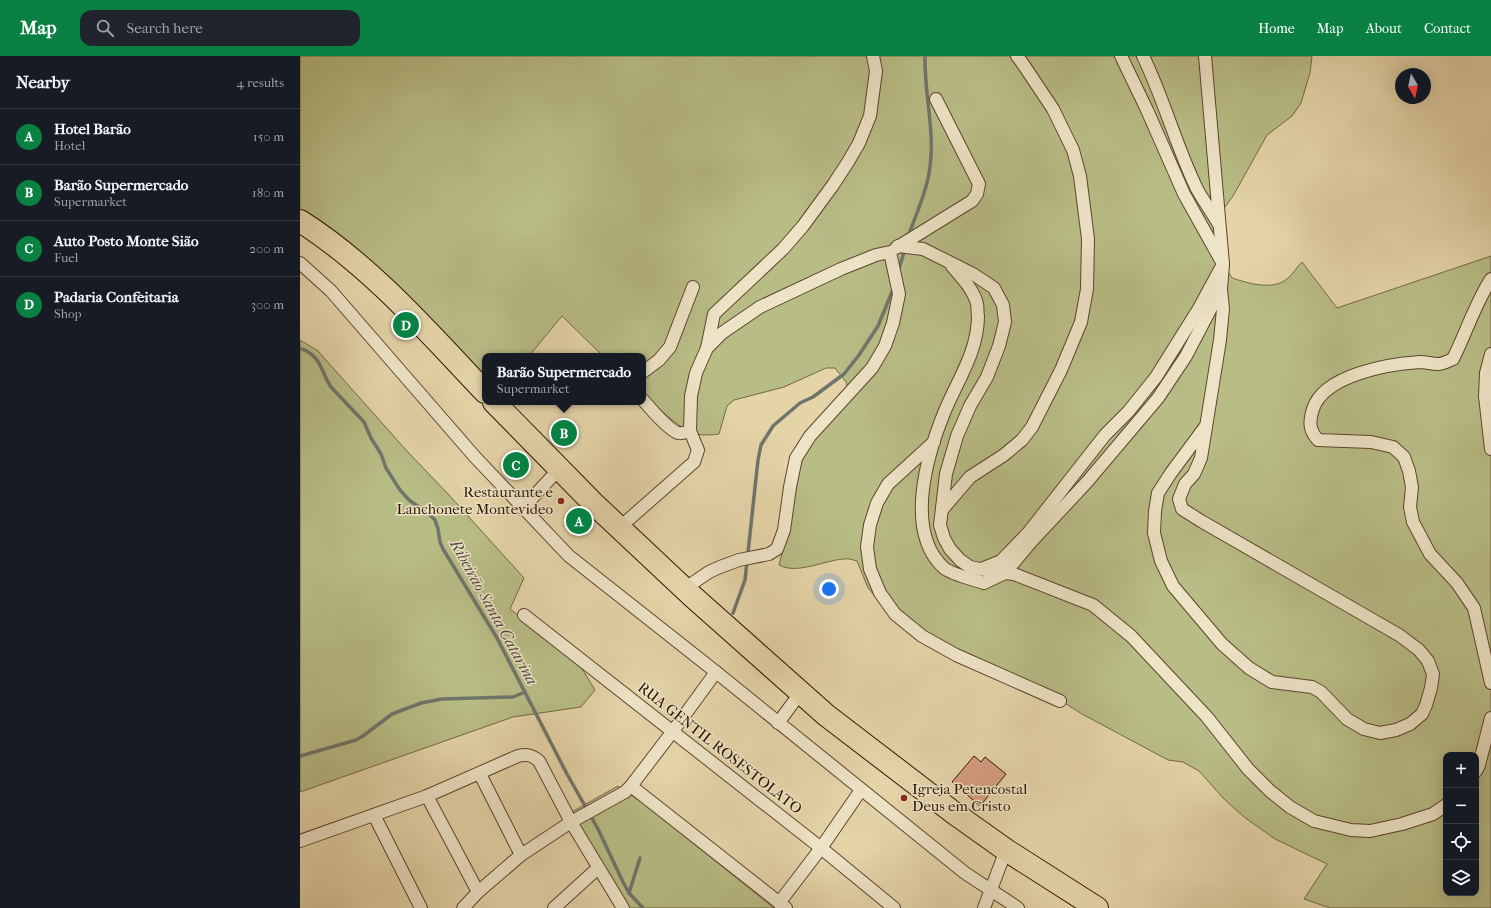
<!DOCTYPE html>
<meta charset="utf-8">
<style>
:root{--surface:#171b24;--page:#20242c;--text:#f1f3f6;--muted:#9ea1a6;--line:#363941;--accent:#0b8043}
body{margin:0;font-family:"IM FELL French Canon",serif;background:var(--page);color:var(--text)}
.controls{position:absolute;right:12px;bottom:12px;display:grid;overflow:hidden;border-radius:8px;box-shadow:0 4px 16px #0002}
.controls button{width:36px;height:36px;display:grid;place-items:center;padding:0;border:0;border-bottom:1px solid var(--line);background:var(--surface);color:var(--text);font:20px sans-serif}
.compass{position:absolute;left:1095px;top:12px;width:36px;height:36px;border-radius:50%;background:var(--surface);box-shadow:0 4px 16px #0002;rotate:171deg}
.you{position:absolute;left:529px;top:533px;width:14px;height:14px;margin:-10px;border:3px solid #fff;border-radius:50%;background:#1a73e8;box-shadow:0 0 0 6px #1a73e833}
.badge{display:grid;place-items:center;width:26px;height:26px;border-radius:50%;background:var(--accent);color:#fff;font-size:13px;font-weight:700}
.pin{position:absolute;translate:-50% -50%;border:2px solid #fff;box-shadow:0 1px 4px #0006}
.popup{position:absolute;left:182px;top:297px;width:164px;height:52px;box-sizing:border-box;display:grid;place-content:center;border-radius:8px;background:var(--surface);filter:drop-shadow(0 1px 3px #0005);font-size:13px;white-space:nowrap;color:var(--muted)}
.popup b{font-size:15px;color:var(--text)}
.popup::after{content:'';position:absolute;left:50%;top:100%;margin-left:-8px;border:8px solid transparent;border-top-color:var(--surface)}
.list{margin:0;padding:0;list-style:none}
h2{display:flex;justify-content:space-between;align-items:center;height:52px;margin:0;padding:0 16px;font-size:17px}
h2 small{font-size:13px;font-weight:400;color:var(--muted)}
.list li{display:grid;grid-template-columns:26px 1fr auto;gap:12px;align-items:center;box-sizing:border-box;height:56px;padding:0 16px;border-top:1px solid var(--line)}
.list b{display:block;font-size:15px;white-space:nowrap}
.list p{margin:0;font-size:13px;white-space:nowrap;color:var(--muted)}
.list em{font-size:13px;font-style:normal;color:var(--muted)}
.icon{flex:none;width:22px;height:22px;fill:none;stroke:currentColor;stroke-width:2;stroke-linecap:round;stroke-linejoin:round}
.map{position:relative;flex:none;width:1191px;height:852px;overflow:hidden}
header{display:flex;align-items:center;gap:24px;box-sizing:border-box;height:56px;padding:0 20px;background:var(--accent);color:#fff}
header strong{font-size:19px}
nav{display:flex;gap:22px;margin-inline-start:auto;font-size:14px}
.search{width:280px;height:36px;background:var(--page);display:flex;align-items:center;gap:10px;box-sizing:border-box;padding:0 14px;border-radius:12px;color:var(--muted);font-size:15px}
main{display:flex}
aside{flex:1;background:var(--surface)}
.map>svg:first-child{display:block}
.green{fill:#b8bc85;stroke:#746842;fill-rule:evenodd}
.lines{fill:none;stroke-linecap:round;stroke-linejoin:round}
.stream{stroke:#70756b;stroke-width:3.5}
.building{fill:#d59e81;stroke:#301400}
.street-casing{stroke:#5d442a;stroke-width:14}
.highway-casing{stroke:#301400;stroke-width:24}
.street{stroke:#ede3c6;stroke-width:12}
.highway{stroke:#e4d4a8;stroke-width:22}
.poi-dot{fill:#8f2418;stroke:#ede3c6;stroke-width:1.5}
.labels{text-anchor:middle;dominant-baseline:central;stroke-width:3;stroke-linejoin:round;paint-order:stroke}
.poi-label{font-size:15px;fill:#301400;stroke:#ede3c6;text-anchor:end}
.street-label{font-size:15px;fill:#301400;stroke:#ede3c6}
.water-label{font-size:16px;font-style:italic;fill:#554c3f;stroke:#ede3c6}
</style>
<header>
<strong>Map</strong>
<div class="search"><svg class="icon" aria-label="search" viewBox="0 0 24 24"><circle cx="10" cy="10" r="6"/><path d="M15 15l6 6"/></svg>Search here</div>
<nav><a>Home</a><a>Map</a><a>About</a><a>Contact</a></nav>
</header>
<main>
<aside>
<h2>Nearby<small>4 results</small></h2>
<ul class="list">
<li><span class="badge">A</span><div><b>Hotel Barão</b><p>Hotel</p></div><em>150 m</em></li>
<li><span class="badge">B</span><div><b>Barão Supermercado</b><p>Supermarket</p></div><em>180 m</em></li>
<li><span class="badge">C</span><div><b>Auto Posto Monte Sião</b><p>Fuel</p></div><em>200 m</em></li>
<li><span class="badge">D</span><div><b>Padaria Confeitaria</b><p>Shop</p></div><em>300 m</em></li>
</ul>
</aside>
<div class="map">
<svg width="1191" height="852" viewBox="0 0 1191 852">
<rect width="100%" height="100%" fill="#e4d4a8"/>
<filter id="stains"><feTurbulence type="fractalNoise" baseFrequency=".005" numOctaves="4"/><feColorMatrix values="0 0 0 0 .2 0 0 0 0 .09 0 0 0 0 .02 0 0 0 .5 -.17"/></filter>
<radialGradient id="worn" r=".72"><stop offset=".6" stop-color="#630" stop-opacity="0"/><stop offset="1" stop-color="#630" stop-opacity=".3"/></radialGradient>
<g class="green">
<path d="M0,0h1012l-2,17 -9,30 -9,13 -25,19 -34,61 -19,26 6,36 12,20c16,5 40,13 55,1 6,-5 10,-12 15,-17l35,46 154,-52v652h-161l-26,-9 23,-35 -52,-25 -31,-22 -20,-18 -25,-28 -16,-9 -15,-2 -86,-46 -41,-26 -79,-28 -69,-43 -25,-29 -8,-20 -3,-7c-4,-1 -9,-3 -13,-2 -19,1 -47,16 -65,6l7,-28 11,-68 15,-30 36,-50 -2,-7 -11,-14h-9l-42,19 -50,13 -7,6 -8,28c-9,1 -18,2 -26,-1 -17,-7 -36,-26 -50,-39v-38h-40l-41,-40 -33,40h-44v21l-159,-151 -13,-10 -13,-6zM1146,699h30v138h-30z"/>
<polygon points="0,284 18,295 106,394 149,439 224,522 210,553 221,562 276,603 295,634 281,651 213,661 0,736"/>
<polygon points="318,730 344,748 474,852 324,852 270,757"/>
</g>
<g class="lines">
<g class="stream">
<path d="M608,181c8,-23 19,-46 22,-70 5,-37 -6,-74 -5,-111"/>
<polyline points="598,216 605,193"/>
<path d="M0,292c4,2 8,3 11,6 11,8 12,22 20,33l33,35 7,16 10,16 5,14 14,22 9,10 20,14 6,6 3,9 2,13 3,7 54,89 70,136 31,55 25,53 6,11 14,15"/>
<polyline points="433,557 445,524 458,404 461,389 473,370 500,347 513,341 544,318 559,299 578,270 594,231"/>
<polyline points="0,700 56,684 63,680 92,658 121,647 142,643 213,641 225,636"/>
<polyline points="329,837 340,802"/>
</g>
</g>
<polygon class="building" points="674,700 681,706 685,701 706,718 680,750 652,726"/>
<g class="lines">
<defs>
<g id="street">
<path d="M843,0c21,43 33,90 54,133 6,11 14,22 21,34"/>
<polyline points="598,190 623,193 673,218 694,232 703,249 705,266 699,290 687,321 670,350 657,380 646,418 640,469 644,482 650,493 660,504 670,511 695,516 714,518 793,549 831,580 907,661 948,713 970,735 990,751 1014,765 1051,774 1070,775 1102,768 1133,758 1146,749"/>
<polyline points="596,192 672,145 677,138 679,128 636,43"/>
<polyline points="0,207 31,235 175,401 269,500 416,616 665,817 718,852"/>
<path d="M652,210c9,11 22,24 25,38 1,4 0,8 1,12 0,36 -21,65 -34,97 -17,42 -40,119 0,155 9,7 28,11 40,15l21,-10 26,-31 56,-60 71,-84 28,-42 35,-67 2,-25 -18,-208"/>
<path d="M1191,223c-16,25 -25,54 -38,80 -5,2 -10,5 -15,5 -6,0 -12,-2 -18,-2 -32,2 -96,13 -107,47 -4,13 -4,21 5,31l53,2 22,5 11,10 5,14 3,16 -2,20 3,15 17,32 27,29 17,25 17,75"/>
<polyline points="407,292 414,258 483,193 503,170 533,129 548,106 559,87 570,60 576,15 573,0"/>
<polyline points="1191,298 1186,317 1185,340 1191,393"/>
<polyline points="343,316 359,304 370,291 393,231"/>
<path d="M343,344c6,7 26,30 35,33 4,1 8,-1 12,-2l1,-35 5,-23 11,-25 15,-15 38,-26 81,-38 35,-14 14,-3 9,42 -6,29 -8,23 -13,22 -62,68 -14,22 -6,29 -6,43 -7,19 -8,5 -30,6 -19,7 -11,5 -25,17"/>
<polyline points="905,371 871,417 858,437 855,455 854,477 861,505 873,530 922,588 949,612 972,626 1012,631 1021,636 1047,663 1064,673 1080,677 1096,674 1110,668 1122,658 1126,649 1131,632 1133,618 1128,605 1119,594 1099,579 901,465 882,453 879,443 885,428 894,418 901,402 920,284 923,253 921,233"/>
<polyline points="634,386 588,428 577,447 570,469 567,491 570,513 580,537 595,558 622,580 656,599 760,645"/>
<polyline points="223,452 259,413"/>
<polyline points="642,454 670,421 704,399 722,384 732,371 761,314 781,266 787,233 788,183 780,120 773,94 753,53 723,8 717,0"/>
<polyline points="319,472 394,406 398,394 390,375"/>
<polyline points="681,513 701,505 728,477 805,379 828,356 856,321 898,254 923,208 884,138 847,54 821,0"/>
<polyline points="224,559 521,792 594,852"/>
<polyline points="478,667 501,636"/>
<polyline points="1176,715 1179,709 1191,662"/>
<polyline points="180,718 221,799"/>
<polyline points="331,730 486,852"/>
<polyline points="127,740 178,836"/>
<polyline points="74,759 121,852"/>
<path d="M0,785l127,-45 91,-40c9,-2 14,-1 21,5l32,61 52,86"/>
<polyline points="479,847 521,792 561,734"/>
<polyline points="163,852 178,836 221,799 271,766 325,736 331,730 373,675 416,616"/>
<polyline points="254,852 298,812"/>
<polyline points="684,852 706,794"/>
</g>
<g id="highway">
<path d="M0,165c71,45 128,111 185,171"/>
<polyline points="194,346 293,447 391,539 526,659 654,757 706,794 797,852"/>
</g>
</defs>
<use href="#street" class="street-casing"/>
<use href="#highway" class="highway-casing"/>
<use href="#street" class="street"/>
<use href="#highway" class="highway"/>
</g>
<g class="poi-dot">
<circle cx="261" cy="445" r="4"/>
<circle cx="604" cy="742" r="4"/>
</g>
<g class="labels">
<g class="poi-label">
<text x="253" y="436">Restaurante e<tspan x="253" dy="17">Lanchonete Montevideo</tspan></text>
<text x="612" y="733" text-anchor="start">Igreja Petencostal<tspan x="612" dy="17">Deus em Cristo</tspan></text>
</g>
<g class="street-label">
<text transform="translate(420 692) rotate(38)">RUA GENTIL ROSESTOLATO</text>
</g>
<g class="water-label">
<text transform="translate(194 556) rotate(61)">Ribeirão Santa Catarina</text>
</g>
</g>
<rect width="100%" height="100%" filter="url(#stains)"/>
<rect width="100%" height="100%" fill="url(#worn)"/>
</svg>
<div class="controls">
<button>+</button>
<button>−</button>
<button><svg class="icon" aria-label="locate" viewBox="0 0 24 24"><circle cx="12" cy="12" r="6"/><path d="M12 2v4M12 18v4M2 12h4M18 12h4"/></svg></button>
<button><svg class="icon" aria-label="layers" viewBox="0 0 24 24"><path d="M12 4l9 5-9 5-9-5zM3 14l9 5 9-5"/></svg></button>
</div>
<svg class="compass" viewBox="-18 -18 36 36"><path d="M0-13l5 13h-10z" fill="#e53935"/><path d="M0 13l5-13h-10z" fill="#9ea1a6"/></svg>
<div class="you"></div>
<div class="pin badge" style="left:279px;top:465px">A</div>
<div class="pin badge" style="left:264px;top:377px">B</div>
<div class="popup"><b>Barão Supermercado</b>Supermarket</div>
<div class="pin badge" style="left:216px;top:409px">C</div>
<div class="pin badge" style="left:106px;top:269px">D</div>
</div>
</main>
